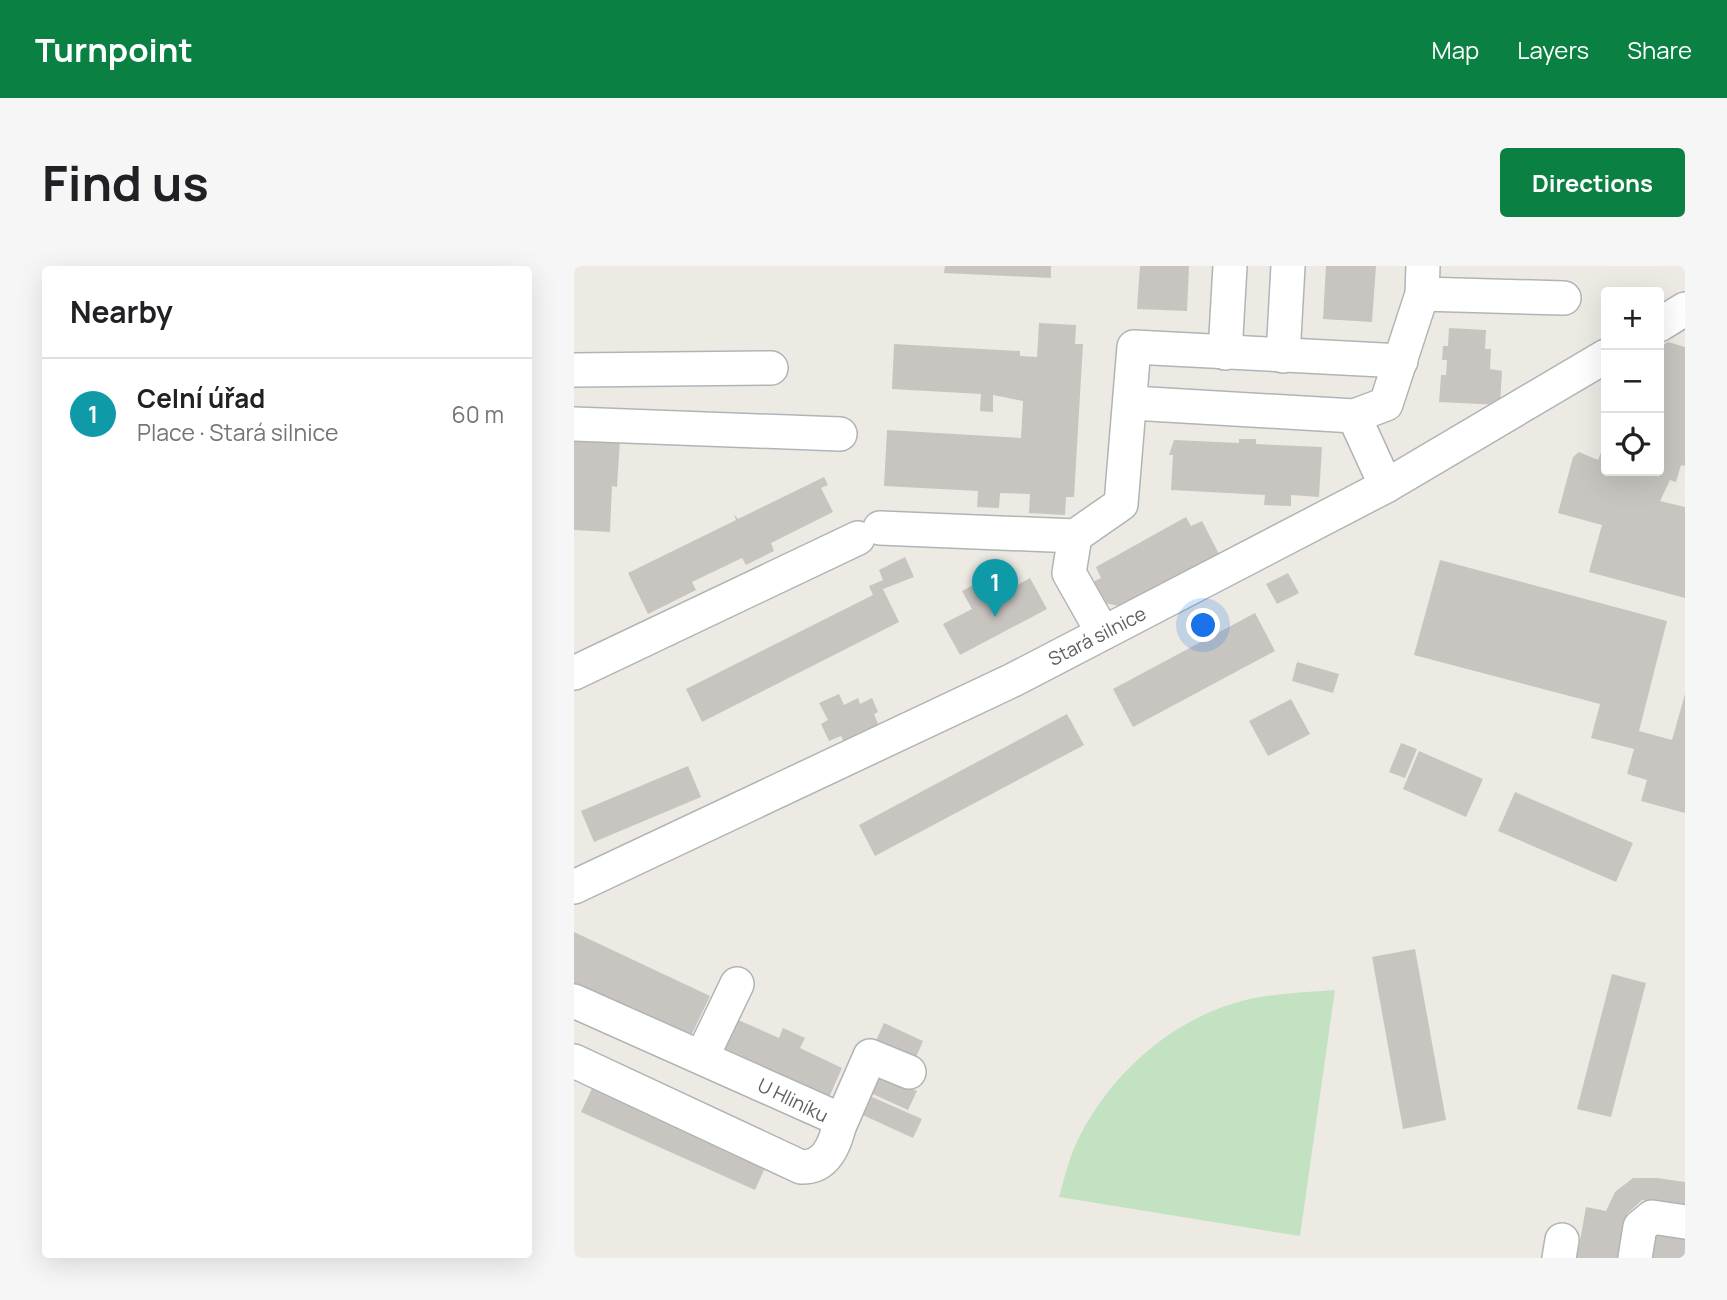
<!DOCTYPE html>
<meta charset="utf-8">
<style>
:root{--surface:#fff;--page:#f6f6f6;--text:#202124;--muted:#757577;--line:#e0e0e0;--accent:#0b8043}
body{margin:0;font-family:Manrope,sans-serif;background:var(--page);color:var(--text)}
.controls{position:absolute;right:21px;top:21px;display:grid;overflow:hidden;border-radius:7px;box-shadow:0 7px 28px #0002}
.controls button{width:63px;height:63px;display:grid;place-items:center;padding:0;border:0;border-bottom:2px solid var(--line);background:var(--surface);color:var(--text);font:35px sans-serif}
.you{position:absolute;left:630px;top:360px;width:24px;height:24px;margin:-18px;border:5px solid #fff;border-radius:50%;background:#1a73e8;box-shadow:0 0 0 10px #1a73e833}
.badge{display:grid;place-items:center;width:46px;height:46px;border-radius:50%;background:var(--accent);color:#fff;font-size:23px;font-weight:700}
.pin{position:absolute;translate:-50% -58px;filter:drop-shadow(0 2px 4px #0008)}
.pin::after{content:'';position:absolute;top:37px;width:24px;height:21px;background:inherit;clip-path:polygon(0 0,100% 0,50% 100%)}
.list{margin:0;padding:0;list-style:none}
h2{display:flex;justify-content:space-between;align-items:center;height:91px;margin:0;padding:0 28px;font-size:30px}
h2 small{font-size:23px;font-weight:400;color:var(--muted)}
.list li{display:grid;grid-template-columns:46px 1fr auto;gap:21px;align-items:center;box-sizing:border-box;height:112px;padding:0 28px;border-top:2px solid var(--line)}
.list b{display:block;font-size:26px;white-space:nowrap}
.list p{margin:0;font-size:23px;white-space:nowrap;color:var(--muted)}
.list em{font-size:23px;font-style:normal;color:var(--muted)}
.icon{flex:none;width:38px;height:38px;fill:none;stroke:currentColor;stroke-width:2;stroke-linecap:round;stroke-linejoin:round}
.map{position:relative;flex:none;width:1111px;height:992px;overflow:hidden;border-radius:7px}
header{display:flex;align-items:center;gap:42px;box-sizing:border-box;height:98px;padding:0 35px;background:var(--accent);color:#fff}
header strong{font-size:33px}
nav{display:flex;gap:38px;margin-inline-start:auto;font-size:24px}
.intro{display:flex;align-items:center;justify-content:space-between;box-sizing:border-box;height:168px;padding:0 42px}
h1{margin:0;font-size:49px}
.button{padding:18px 32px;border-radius:7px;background:var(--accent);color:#fff;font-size:24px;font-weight:700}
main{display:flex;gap:42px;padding:0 42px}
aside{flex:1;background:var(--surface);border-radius:7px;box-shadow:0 7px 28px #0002}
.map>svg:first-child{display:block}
.green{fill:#c3e2c2}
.building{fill:#c8c5c0}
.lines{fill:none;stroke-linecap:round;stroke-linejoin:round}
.minor-casing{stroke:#b1b4b7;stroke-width:36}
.minor{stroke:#fff;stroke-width:33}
.labels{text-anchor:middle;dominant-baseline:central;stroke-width:7;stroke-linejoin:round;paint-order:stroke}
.street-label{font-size:19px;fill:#5c5f62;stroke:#fff}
</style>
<header>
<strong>Turnpoint</strong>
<nav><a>Map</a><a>Layers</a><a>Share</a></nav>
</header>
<div class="intro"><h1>Find us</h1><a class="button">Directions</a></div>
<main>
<aside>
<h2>Nearby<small></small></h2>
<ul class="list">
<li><span class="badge" style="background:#0f9aa8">1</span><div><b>Celní úřad</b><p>Place · Stará silnice</p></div><em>60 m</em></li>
</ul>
</aside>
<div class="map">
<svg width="1111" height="992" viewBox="0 0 1111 992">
<rect width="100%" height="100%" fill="#eceae3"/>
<path class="green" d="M761,724l-35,246 -241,-39c5,-17 9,-35 16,-51 34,-74 104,-135 185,-149 25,-4 50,-5 75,-7z"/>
<g class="building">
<polygon points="371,0 477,0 477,12 370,7"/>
<polygon points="566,0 615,0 613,45 563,43"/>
<polygon points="752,0 802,0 798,56 749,53"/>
<polygon points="465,57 502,59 501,78 509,78 500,231 492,231 491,249 455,247 456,228 426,227 425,242 403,241 404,225 310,220 313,164 447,172 449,135 419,129 419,146 406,145 407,128 318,123 320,78 446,85 446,90 463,91"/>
<polygon points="875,62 912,64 911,83 917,83 916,103 928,105 926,139 865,136 867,109 872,109 873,94 868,94 869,80 874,80"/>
<polygon points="1094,76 1111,81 1111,200 1107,199 1102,216 1096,214 1086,235 1111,241 1111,332 1015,306 1028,259 984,247 999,191 1005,186 1024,194 1032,175 1032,205 1085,205 1085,81"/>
<polygon points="0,171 46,174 43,221 38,220 36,266 0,264"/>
<polygon points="665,173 682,173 682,178 748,181 745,231 717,229 717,240 690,239 691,229 597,224 599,189 595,189 600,174 665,177"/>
<polygon points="250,211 254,219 247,222 259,246 197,277 200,285 172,299 168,292 118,316 122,324 74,348 54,307 162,254 160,248 164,253"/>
<polygon points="612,251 617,260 628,255 645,288 546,340 530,337 519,316 527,312 522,301"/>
<polygon points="331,291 340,311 309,323 325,356 128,456 112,423 299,329 295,320 309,314 305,304"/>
<polygon points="866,294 1093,355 1065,465 1098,474 1111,428 1111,547 1067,535 1073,514 1053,508 1060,483 1017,472 1026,438 840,389"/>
<polygon points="714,307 725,327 703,338 692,318"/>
<polygon points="418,309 429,327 456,312 473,343 386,389 369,358 398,343 388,325"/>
<polygon points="681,347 701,385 559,461 539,423"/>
<polygon points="723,396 765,408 759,427 718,415"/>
<polygon points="265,428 270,439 284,432 286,438 298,432 304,446 300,448 307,465 273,482 267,470 255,475 247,458 254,454 245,437"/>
<polygon points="717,433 736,468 694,490 675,455"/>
<polygon points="493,448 510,479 301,590 285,559"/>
<polygon points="827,477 843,483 831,512 815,506"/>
<polygon points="845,485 909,513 892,551 829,523"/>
<polygon points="114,500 127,531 20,576 7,545"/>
<polygon points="941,526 1059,577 1042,616 924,565"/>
<polygon points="0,666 136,730 116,772 0,718"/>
<polygon points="841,683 872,854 829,863 798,691"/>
<polygon points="1038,708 1072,717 1037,851 1003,843"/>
<polygon points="162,753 205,772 209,762 231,772 226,782 268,802 253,836 147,786"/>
<polygon points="310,757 349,775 340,796 301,777"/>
<polygon points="299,804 343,825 334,844 290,824"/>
<polygon points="20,818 194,895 181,924 7,846"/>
<polygon points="289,827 348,853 339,872 280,845"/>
<polygon points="1059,912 1083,912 1111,916 1111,938 1068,934 1053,948 1045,992 1003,992 1012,941 1032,945 1041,926"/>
<polygon points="1079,963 1111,968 1111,992 1074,992"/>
</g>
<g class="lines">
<defs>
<g id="minor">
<polyline points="848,28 990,32"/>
<polyline points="1085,59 1111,43"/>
<polyline points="651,87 656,0"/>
<polyline points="709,90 714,0"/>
<polyline points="0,104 197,102"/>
<polyline points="558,137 780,150 812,138 848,28 849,0"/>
<polyline points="780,150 812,220"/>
<polyline points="0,158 266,168"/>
<polyline points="306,262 501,270 547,238 560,81 827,95"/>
<polyline points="501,270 495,307 529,367"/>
<polyline points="0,407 284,272"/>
<polyline points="0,621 439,414 812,220 1032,90"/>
<path d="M0,735l258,115 7,11c-5,20 -14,41 -38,40l-227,-106"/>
<polyline points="128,791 163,718"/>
<polyline points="265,861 296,790 335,806"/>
<polyline points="985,992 988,974"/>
<polyline points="1061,992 1066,961 1078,951 1111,956"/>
</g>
</defs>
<use href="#minor" class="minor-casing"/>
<use href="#minor" class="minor"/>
</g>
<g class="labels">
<g class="street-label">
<text transform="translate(523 370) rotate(-27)">Stará silnice</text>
<text transform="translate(219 834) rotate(26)">U Hliníku</text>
</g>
</g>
</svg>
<div class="controls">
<button>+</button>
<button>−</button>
<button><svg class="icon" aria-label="locate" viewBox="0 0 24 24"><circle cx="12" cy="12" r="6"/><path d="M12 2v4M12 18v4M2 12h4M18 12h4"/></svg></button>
</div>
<div class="you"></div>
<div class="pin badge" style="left:421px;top:351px;background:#0f9aa8">1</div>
</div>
</main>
